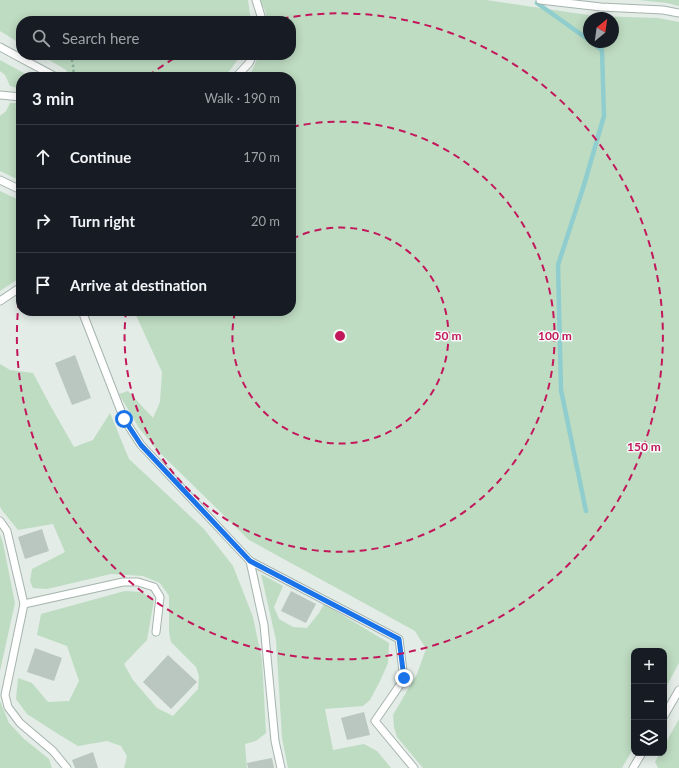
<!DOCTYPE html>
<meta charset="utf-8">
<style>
:root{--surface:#171b24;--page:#242831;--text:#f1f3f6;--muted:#9ea1a6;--line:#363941}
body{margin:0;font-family:Lato,sans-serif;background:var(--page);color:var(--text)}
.controls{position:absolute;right:12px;bottom:12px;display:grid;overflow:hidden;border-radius:8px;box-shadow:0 2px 10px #0003}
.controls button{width:36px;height:36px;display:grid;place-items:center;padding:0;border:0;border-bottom:1px solid var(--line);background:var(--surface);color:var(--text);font:20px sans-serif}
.compass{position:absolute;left:583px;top:12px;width:36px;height:36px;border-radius:50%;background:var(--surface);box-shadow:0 2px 10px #0003;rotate:29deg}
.stop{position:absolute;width:12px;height:12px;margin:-9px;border:3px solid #1a73e8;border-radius:50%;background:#fff}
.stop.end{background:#1a73e8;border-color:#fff;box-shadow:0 1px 4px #0008}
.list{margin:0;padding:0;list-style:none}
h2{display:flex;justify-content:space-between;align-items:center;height:52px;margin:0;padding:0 16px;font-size:17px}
h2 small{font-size:13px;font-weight:400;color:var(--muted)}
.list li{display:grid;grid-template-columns:26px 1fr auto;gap:12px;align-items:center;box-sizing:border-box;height:64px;padding:0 16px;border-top:1px solid var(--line)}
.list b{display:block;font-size:15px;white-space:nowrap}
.list em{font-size:13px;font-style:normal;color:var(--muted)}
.icon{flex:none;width:22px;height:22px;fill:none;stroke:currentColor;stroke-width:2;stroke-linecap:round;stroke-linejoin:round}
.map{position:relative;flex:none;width:679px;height:768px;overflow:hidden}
.search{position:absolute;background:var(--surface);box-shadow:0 2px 10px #0003;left:16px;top:16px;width:280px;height:44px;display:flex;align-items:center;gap:10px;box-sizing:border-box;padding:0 14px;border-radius:16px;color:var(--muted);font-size:15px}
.panel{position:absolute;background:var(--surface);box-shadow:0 2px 10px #0003;left:16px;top:72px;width:280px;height:244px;border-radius:16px}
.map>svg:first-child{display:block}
.green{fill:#bedcc2;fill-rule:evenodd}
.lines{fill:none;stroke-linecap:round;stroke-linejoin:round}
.stream{stroke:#8fcdce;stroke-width:4.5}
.building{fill:#b9c7c0}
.lane-casing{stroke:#a6b4ad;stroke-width:9}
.path{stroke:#86ae9c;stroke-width:2.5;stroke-dasharray:2 3;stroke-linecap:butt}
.lane{stroke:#fff;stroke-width:7}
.route{stroke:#1a73e8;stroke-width:5}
.ring{fill:none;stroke:#c2185b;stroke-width:2;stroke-dasharray:7 5}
.centre{fill:#c2185b;stroke:#f4f9f6;stroke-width:2}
.ring-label{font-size:12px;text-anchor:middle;font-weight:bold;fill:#c2185b;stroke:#f4f9f6;stroke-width:3;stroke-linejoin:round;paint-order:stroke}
</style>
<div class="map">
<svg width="679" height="768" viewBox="0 0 679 768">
<rect width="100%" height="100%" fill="#e3ece7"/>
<g class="green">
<polygon points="0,0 248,0 251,21 21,21 21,44 0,31"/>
<path d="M260,0h226l109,16 63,2 21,4v641l-15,28v-40h-30v96l-12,21h-199l-26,-31 -3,-10 -1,-12 24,-41 9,-25 -11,-18 -166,-91 -93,-91 -17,-21 -20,-34 9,-3 25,27 7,-16 2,-30 -28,-61h157v-234h-42l10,-22h32v-34h-26l1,-8zM589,18h24v24h-24z"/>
<polygon points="638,0 679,0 679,6 667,3"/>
<polygon points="41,55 241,55 225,77 71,77 66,70"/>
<polygon points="0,60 31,77 21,77 21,89 10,86 5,75 0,71"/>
<polygon points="10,103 21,103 21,181 0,171 0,116 6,111"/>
<polygon points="0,191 21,201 21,277 0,291"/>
<polygon points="0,364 10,370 33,373 50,405 74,447 93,440 110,413 129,459 204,529 233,566 253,617 262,660 266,733 256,741 245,744 247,768 124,768 127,756 121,746 107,741 78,746 58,734 27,714 16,699 18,678 32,683 48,702 69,701 79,681 67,646 37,635 41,614 125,591 142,592 154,600 147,640 124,664 133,680 157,708 173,716 198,689 199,676 196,667 171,642 169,632 169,596 160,583 143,576 111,574 47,589 33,588 30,581 32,569 65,552 53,524 18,530 1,509 0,506"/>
<polygon points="0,534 3,543 15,603 0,671"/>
<polygon points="261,574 283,586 274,607 279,619 293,627 307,628 319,613 324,604 389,643 388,663 381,679 370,700 363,706 325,709 333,750 364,744 377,751 391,768 288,768 282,738 276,640"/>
<polygon points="0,701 9,723 24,739 49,759 52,768 0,768"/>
<polygon points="679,719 679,768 658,768 655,762 660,753 664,753 664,746"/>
</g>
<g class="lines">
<g class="stream">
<polyline points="537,3 589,40"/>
<polyline points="586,511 561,390 558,265 584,185 604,116 602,50 591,42"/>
</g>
</g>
<g class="building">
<polygon points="75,355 91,398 72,405 55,363"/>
<polygon points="42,529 49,551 25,559 18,537"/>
<polygon points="291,591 316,604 306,623 281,611"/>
<polygon points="35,648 62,658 54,681 27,672"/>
<polygon points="168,655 197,682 171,709 143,682"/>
<polygon points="364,712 370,735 347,740 341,718"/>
<polygon points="93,752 98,768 75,768 72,760"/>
<polygon points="272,758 274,768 248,768 247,763"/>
</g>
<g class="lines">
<defs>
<g id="lane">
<polyline points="256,0 261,16 260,21"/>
<polyline points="540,0 601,7 663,10 679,13"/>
<polyline points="0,47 56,77"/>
<polyline points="236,77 249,63 253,55"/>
<polyline points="0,95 21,97"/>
<polyline points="0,180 21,190"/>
<polyline points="0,301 21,287"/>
<polyline points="82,311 124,419 141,445 250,561 264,625 275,741 281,768"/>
<polyline points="0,521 7,531 24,604 5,695 8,707 20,723 53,751 67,768"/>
<polyline points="250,561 399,639 404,679 375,721 414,768"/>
<polyline points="24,604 123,582 138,582 154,587 160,597 156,632"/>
<polyline points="664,716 679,690"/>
<polyline points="633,768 642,753"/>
</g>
</defs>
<use href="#lane" class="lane-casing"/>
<polyline class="path" points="71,55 73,65 74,77"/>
<use href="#lane" class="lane"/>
</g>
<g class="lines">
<polyline class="route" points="124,419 141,445 250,561 399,639 404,678"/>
</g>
<g class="ring">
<path d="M292 239A108 108 0 1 1 235 312"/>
<path d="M292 127A215 215 0 1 1 126 312"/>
<path d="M148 76A323 323 0 0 1 178 56M270 21A323 323 0 1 1 21 285"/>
</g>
<circle cx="340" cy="336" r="6" class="centre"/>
<g class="ring-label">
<text x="448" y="340">50 m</text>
<text x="555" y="340">100 m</text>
<text x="644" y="451">150 m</text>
</g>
</svg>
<div class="controls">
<button>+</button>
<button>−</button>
<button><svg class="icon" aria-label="layers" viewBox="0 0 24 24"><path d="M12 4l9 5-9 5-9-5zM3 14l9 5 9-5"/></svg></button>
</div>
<svg class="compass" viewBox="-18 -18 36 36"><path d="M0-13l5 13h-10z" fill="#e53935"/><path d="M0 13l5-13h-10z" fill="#9ea1a6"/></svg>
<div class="stop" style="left:124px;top:419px"></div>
<div class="stop end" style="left:404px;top:678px"></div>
<div class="search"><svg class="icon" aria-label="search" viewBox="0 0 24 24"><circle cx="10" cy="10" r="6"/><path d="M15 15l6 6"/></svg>Search here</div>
<section class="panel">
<h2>3 min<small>Walk · 190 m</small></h2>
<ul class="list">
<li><svg class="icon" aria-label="ahead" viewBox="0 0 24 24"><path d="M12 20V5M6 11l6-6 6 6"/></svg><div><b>Continue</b></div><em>170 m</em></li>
<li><svg class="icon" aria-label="right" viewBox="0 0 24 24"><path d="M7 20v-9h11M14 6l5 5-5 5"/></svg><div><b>Turn right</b></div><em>20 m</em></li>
<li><svg class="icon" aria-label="arrive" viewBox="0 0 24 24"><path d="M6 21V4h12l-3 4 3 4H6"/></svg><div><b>Arrive at destination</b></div></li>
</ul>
</section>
</div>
